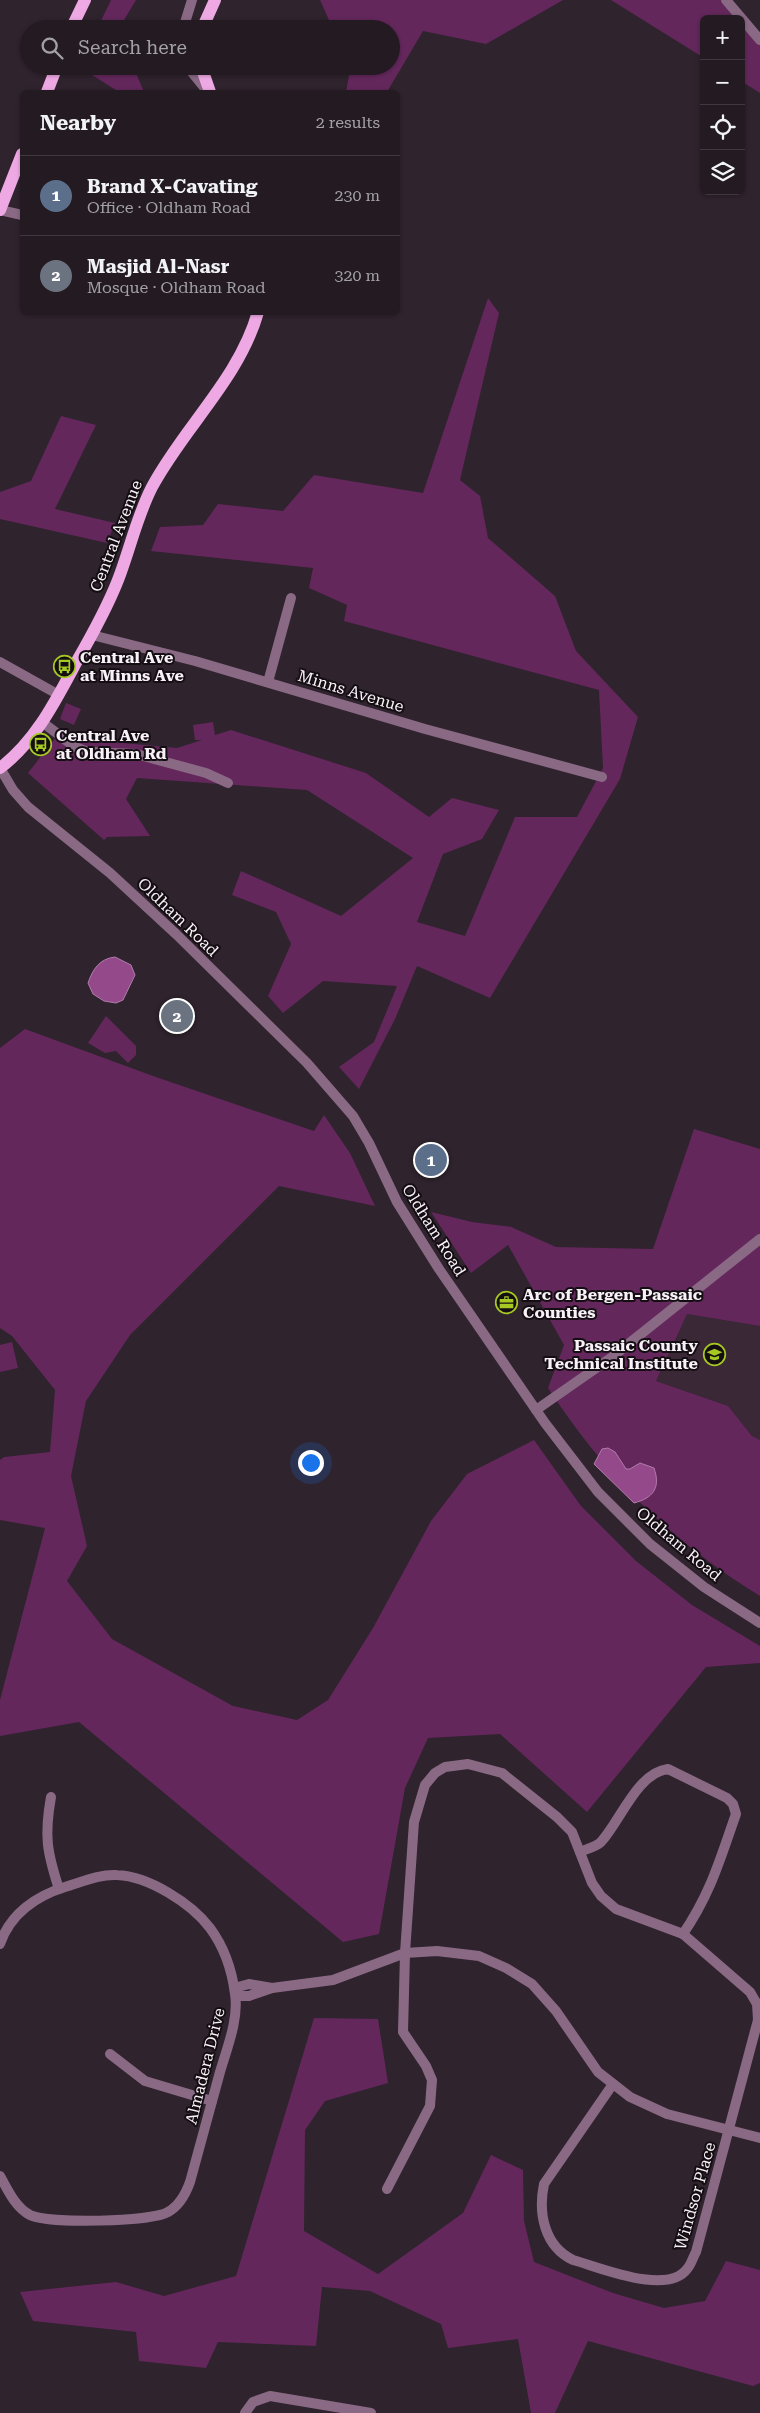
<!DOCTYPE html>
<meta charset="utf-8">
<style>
:root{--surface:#231a22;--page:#2f272f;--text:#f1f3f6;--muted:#a3a1a5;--line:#403840;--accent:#0b8043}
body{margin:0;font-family:"Roboto Serif",serif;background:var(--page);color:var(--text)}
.controls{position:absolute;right:15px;top:15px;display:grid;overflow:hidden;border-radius:8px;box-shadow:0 1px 4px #0004}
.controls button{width:45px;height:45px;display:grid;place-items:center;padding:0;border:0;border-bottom:1px solid var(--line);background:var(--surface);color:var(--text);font:25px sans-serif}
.you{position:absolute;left:310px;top:1462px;width:18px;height:18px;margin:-12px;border:4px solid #fff;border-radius:50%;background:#1a73e8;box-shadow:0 0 0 8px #1a73e833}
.badge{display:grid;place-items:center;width:32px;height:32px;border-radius:50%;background:var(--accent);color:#fff;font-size:16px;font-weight:700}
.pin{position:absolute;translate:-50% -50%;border:2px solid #fff;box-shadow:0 1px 5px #0006}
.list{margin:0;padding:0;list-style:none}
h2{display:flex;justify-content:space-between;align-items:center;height:65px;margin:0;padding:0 20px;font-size:21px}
h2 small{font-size:16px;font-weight:400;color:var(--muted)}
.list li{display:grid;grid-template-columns:32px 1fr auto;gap:15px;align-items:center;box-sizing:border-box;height:80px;padding:0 20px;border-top:1px solid var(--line)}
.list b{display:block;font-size:19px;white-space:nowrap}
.list p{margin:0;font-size:16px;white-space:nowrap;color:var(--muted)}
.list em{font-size:16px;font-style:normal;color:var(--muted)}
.icon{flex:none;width:28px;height:28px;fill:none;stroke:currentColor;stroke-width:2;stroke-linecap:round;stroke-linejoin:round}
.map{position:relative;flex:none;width:760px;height:2413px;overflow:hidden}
.search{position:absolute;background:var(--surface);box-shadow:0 1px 4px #0004;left:20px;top:20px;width:380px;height:55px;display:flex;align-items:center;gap:12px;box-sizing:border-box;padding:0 18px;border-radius:28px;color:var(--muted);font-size:19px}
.panel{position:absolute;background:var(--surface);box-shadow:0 1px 4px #0004;left:20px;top:90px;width:380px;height:225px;border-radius:8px}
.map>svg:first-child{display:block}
.built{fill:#3a2837}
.green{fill:#63275c}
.water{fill:#93498a;stroke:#b27bab}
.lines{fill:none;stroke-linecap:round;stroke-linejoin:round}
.minor{stroke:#8a6985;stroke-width:10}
.tertiary{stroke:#8a6985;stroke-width:10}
.primary{stroke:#eea9e4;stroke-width:12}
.labels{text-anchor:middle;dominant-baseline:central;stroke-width:4;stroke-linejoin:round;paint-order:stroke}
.street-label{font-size:16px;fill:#f9f1f8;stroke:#140e13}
.poi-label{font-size:16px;font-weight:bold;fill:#f9f1f8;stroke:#140e13;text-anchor:start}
</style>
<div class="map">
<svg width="760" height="2413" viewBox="0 0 760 2413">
<rect width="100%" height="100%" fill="#2f232d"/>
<polygon class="built" points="686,1314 760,1326 760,1440 752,1436 728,1406 656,1381"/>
<g class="green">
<polygon points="111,0 136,0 124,20 125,29 97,29"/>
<polygon points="320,0 563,0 486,44 423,31 387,92 346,92 350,70 349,66 391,66 391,29 333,29"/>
<polygon points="611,0 722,0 760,33 760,93 741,81 741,19 704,19 704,58"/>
<polygon points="82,66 133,66 144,92 119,92 81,68"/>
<polygon points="488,298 499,313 460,480 480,496 488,538 555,596 576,651 638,717 620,779 490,998 417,966 395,1019 359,1089 339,1067 374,1042 397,986 323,981 283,1013 268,996 291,944 276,912 232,895 241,871 341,916 413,858 307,790 137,778 126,799 150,836 107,837 104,840 28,773 60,732 69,738 177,748 202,740 195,740 193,725 213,722 215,735 231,730 366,773 429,817 452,798 499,810 482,839 443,854 417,922 465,936 515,817 577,817 603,768 599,690 344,621 347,605 309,588 313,568 151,551 160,527 203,525 218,504 283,511 314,475 423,493"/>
<polygon points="61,416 96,425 55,509 115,523 107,543 0,519 0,492 31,481"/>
<polygon points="66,703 81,709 74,725 60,719"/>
<polygon points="106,1016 136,1046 136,1055 128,1063 116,1051 105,1053 88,1043"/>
<polygon points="25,1029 153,1076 314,1131 324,1115 350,1153 375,1206 279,1186 130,1335 86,1401 71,1476 87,1546 67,1581 112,1639 233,1706 297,1720 328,1700 373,1628 431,1521 467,1474 534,1440 581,1506 636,1561 692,1605 760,1646 760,1663 706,1667 587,1812 500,1734 428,1738 405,1788 379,1934 343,1942 79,1722 0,1736 0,1700 45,1528 0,1520 0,1460 4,1457 50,1452 55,1390 12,1336 0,1328 0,1048"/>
<path d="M694,1129l66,20v177l-73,-12 -31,67 72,25 24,30 8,4v156c-91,-56 -153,-119 -212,-208l16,-43 -56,-100 -37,28 -40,-61 41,10 39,5 45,20 97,2z"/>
<polygon points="12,1342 18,1368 0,1372 0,1345"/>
<polygon points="314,2018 378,2019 388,2083 325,2101 305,2130 304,2231 378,2274 463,2213 491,2155 523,2170 524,2221 534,2262 613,2293 664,2308 705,2301 726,2261 760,2270 760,2383 753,2386 588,2341 555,2413 531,2413 518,2339 448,2348 441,2324 370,2291 322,2287 316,2346 218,2342 206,2368 139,2361 136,2332 33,2321 20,2292 116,2282 164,2296 236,2276"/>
</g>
<g class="water">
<path d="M115,957l16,8 4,10 -12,25 -7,3 -12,-2 -11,-7 -5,-11c5,-14 11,-24 27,-26z"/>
<path d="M608,1448l7,4 11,17h4l10,-6 14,5c7,20 -1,30 -20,35l-40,-39 8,-15z"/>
</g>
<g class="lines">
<g class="minor">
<polyline points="183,29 192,0"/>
<polyline points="187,66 208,92"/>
<polyline points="0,210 22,215"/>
<polyline points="92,635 195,661 425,729 602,777"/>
<polyline points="0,662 59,695"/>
<polyline points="268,682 291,598"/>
<polyline points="42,722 75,747 88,752 136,754 206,773 228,783"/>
<path d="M51,1797c-7,39 -4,55 8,92"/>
<path d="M580,1852c6,-3 16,-5 21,-10 20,-22 36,-69 67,-73l59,29 6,6 3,10c-16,45 -25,79 -53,120"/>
<path d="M0,1944c10,-30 36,-48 65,-57 17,-5 34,-13 52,-12 31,1 74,28 93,53 14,19 22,42 25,66 4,25 -8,54 -15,78 -10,37 -20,73 -30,110 -4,11 -11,24 -22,30 -17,10 -120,12 -138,3 -15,-8 -22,-25 -30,-39"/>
<polygon points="249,1984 272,1988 249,1996 239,1996 235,1991 238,1987"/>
<polyline points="272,1988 333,1980 405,1953 437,1951 479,1956 506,1968 532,1984 556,2011 598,2072 630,2097 667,2114 760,2138"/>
<polyline points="110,2054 145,2081 212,2101"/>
<path d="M387,2189l43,-83 2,-26 -6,-14 -23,-34 2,-79 9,-131 11,-37 10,-12 10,-6 23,-3 34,9 55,44 15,15 20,51 9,13 15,13 67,25 67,58 7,12 1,16 -62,232c-3,5 -5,13 -9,17 -20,27 -88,-2 -114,-9 -29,-14 -35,-47 -29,-76l69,-100"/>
<polyline points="245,2413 253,2402 270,2396 371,2413"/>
</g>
<g class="tertiary">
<polyline points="726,0 760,40"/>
<polyline points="0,768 13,790 28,807 110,873 176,934 307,1063 353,1116 369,1143 397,1202 439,1269 545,1423 598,1492 650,1544 704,1587 760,1623"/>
<polyline points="536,1410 612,1357 760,1239"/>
</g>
<g class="primary">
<polyline points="71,29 85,0"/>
<polyline points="202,29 215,0"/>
<polyline points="201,66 210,92"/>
<polyline points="47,92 57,66"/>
<polyline points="0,210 22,154"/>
<path d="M0,768c36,-27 56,-68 77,-107 15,-26 30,-53 41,-81 12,-31 19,-64 34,-93 32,-60 87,-108 106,-175"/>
</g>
</g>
<defs>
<symbol id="bus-ring" viewBox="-11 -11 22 22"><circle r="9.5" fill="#140e13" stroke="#a5c822" stroke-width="1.5"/><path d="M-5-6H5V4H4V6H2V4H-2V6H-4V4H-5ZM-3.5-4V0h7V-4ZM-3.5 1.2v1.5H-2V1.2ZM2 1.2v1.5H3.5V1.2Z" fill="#a5c822"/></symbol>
<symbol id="office-ring" viewBox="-11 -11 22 22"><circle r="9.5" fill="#140e13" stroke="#a5c822" stroke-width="1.5"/><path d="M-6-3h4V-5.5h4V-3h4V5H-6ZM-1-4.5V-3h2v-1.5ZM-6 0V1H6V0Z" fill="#a5c822"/></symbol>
<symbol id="school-ring" viewBox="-11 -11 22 22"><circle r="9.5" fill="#140e13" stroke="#a5c822" stroke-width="1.5"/><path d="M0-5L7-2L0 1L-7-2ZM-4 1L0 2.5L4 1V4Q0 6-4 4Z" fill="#a5c822"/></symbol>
</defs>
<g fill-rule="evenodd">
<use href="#bus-ring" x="52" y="654" width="25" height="25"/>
<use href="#bus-ring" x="28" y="732" width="25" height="25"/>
<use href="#office-ring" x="494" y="1290" width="25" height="25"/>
<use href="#school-ring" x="702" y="1342" width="25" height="25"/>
</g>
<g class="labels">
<g class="street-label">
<text transform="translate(116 536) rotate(-69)">Central Avenue</text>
<text transform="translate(351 691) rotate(17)">Minns Avenue</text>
<text transform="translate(178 917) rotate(44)">Oldham Road</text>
<text transform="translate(434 1230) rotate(58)">Oldham Road</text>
<text transform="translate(679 1544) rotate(40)">Oldham Road</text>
<text transform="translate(205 2066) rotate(-76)">Almadera Drive</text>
<text transform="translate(695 2196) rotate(-74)">Windsor Place</text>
</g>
<g class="poi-label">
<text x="80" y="657">Central Ave<tspan x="80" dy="18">at Minns Ave</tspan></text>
<text x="56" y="735">Central Ave<tspan x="56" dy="18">at Oldham Rd</tspan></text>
<text x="523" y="1294">Arc of Bergen-Passaic<tspan x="523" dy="18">Counties</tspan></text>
<text x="698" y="1345" text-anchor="end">Passaic County<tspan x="698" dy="18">Technical Institute</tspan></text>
</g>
</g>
</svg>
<div class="controls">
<button>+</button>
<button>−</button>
<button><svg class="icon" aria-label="locate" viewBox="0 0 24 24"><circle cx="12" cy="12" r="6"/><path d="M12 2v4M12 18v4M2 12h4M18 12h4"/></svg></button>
<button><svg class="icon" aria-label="layers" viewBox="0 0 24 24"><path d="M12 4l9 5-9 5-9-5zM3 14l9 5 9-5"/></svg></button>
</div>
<div class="you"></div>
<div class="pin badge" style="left:431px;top:1160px;background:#5c6f8a">1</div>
<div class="pin badge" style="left:177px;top:1016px;background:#6b7280">2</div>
<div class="search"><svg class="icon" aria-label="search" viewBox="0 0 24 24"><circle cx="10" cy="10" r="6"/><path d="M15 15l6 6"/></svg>Search here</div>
<section class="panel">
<h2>Nearby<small>2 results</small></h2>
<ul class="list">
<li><span class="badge" style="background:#5c6f8a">1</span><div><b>Brand X-Cavating</b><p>Office · Oldham Road</p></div><em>230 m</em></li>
<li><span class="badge" style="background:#6b7280">2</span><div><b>Masjid Al-Nasr</b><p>Mosque · Oldham Road</p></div><em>320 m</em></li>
</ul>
</section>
</div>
